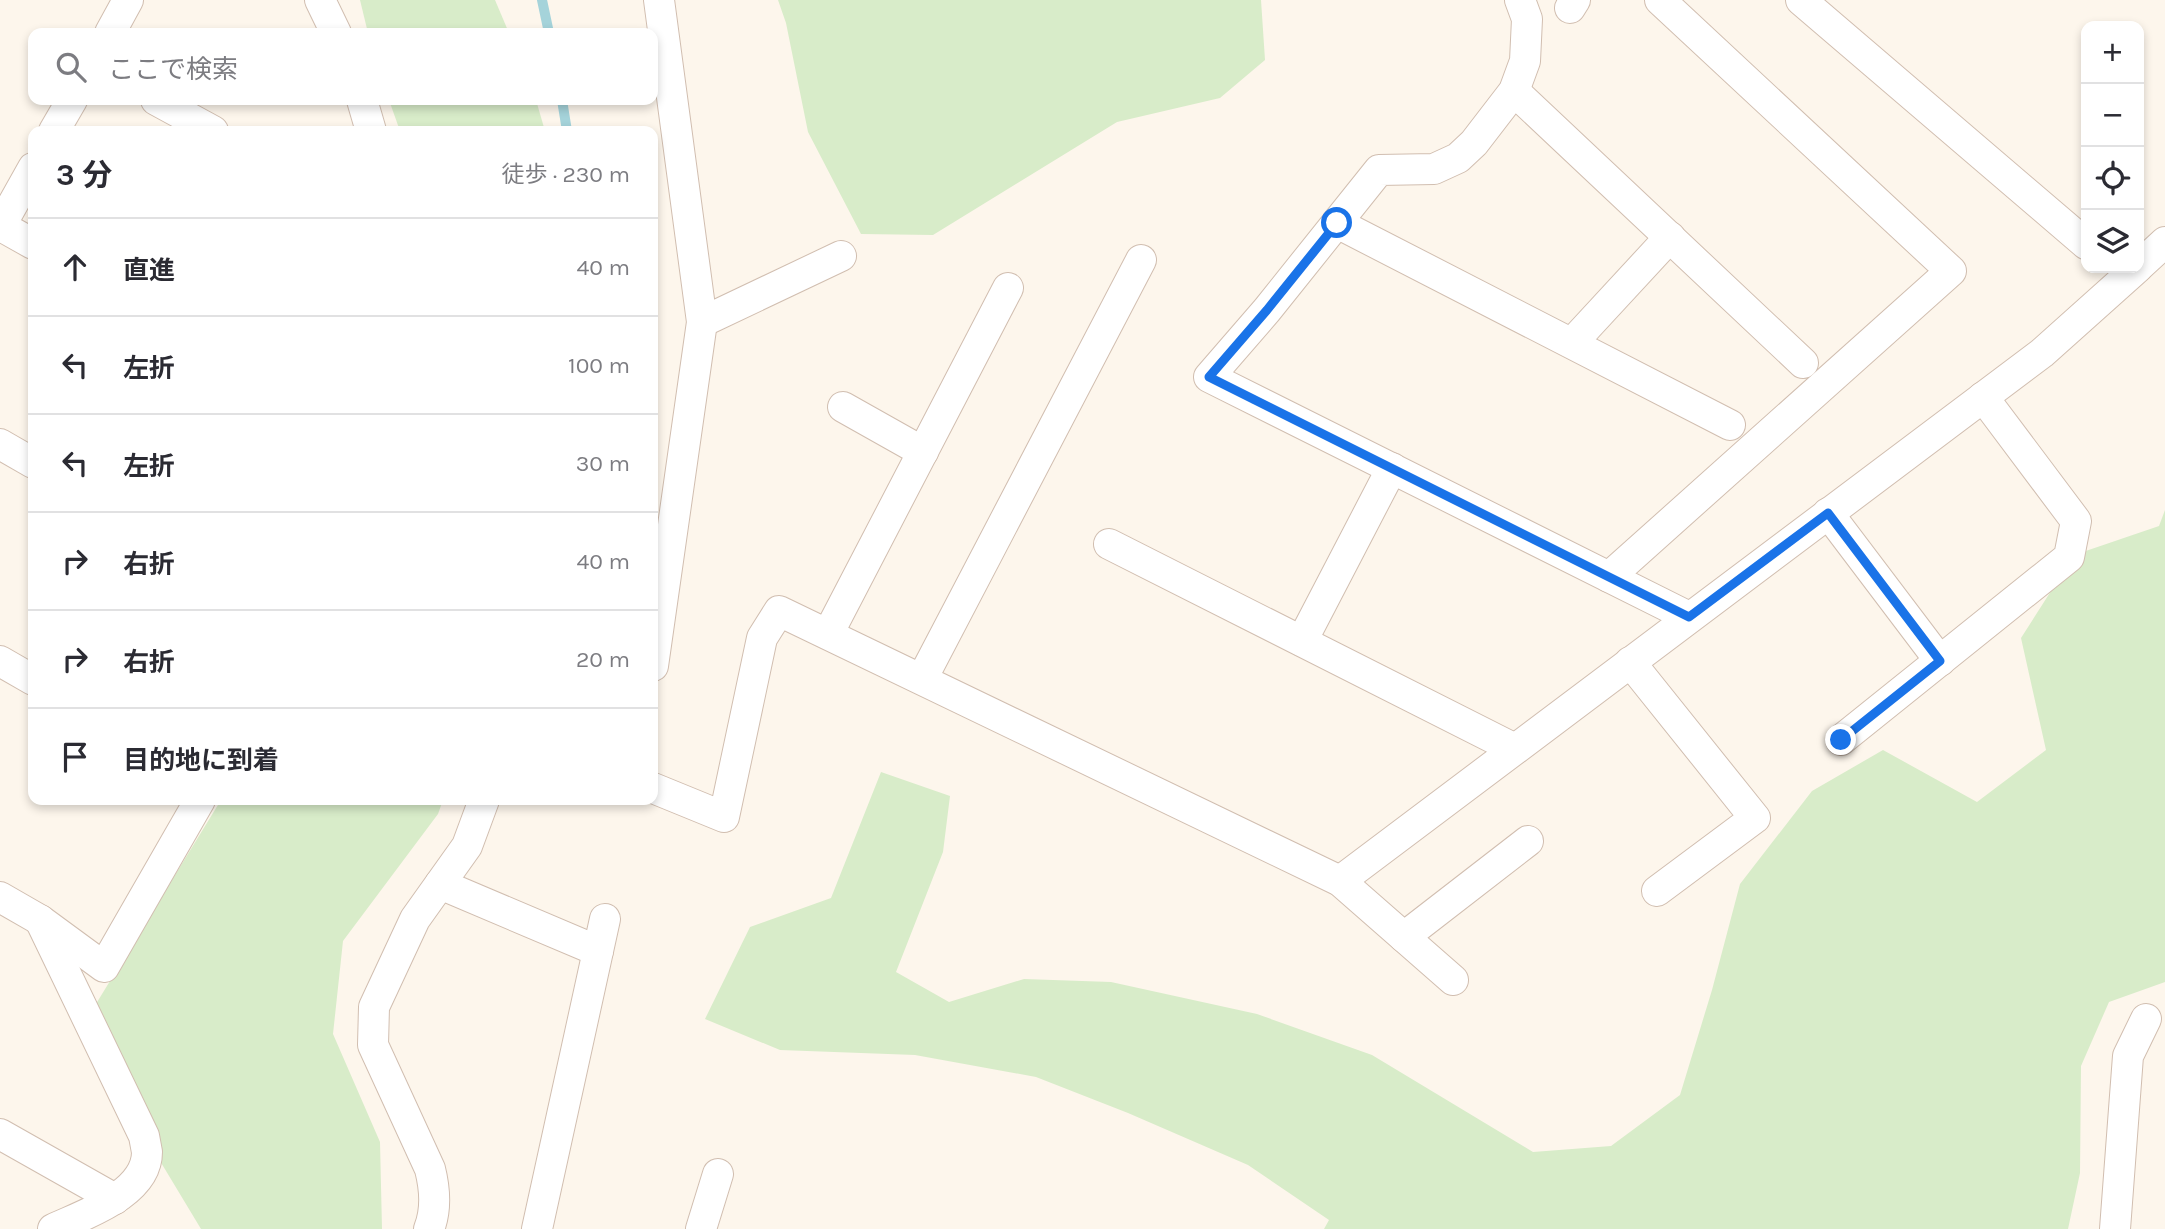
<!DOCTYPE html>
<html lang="ja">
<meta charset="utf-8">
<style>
:root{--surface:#fff;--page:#f2f2f3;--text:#2b2b33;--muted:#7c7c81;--line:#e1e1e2}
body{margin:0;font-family:Karla,"Noto Sans JP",sans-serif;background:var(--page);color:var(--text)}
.controls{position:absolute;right:21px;top:21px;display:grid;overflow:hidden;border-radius:14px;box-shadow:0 4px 10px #0003}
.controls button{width:63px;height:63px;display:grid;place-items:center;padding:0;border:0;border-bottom:2px solid var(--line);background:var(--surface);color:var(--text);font:35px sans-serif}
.stop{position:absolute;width:21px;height:21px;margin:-16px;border:5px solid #1a73e8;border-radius:50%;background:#fff}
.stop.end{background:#1a73e8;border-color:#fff;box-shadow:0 2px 7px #0008}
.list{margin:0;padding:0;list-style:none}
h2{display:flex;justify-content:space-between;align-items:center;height:91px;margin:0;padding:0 28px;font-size:30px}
h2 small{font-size:23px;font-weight:400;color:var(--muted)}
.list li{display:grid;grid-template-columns:46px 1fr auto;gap:21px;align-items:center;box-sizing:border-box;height:98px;padding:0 28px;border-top:2px solid var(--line)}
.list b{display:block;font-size:26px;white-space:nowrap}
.list em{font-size:23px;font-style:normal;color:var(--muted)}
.icon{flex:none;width:38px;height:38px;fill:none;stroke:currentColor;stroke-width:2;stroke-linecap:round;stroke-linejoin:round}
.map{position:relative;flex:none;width:2165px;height:1229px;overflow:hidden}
.search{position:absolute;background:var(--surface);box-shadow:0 4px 10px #0003;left:28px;top:28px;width:630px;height:77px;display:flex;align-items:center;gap:18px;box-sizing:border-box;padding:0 24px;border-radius:14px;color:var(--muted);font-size:26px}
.panel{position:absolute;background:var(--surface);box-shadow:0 4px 10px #0003;left:28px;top:126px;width:630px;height:679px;border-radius:14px}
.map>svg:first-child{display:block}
.green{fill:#d8ecc9}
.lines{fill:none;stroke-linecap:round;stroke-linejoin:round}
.stream{stroke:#a5d3da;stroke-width:10}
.street-casing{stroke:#d1beb0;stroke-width:32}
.street{stroke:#fff;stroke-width:30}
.route{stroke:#1a73e8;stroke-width:9}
</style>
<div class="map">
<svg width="2165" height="1229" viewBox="0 0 2165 1229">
<rect width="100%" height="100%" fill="#fdf6ec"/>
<g class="green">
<polygon points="360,0 495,0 509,33 368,33"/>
<polygon points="778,0 1261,0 1265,60 1220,98 1117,122 933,235 861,234 808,132 786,23"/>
<polygon points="389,100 536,100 545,131 400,131"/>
<polygon points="2165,510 2165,982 2109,1002 2081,1066 2080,1173 2068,1229 1324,1229 1329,1220 1248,1165 1128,1113 1036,1077 915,1055 780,1050 705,1019 750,927 831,898 881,772 950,796 943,852 896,972 949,1002 1024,979 1111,982 1257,1014 1372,1055 1533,1152 1611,1146 1680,1095 1712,990 1740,884 1812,791 1883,750 1977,802 2046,750 2021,638 2074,555 2159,526"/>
<polygon points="221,800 443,800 438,814 343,941 333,1034 380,1142 382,1229 201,1229 154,1151 91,1012"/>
</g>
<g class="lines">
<g class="stream">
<polyline points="542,0 549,33"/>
<polyline points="562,100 567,131"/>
</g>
<defs>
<g id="street">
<polyline points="320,0 336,33"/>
<polyline points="1520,0 1527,19 1525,61 1514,91 1474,143 1458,158 1434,169 1379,170 1267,310 1209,377 1689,617"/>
<polyline points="1801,0 2086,244"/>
<polyline points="1570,8 1575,0"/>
<polyline points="110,33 128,0"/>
<polyline points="1514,91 1803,363"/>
<polyline points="156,100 213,131"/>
<polyline points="362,100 371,131"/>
<polyline points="54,131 72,100"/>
<polyline points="1337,223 1730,425"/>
<polyline points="1,226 33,244"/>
<polyline points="0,227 33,168"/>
<polyline points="2139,266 2165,242"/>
<polyline points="702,322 841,256"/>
<polyline points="1572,343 1670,237"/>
<polyline points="843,407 923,452"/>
<polyline points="0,444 33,463"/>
<polyline points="1828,513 1940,661"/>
<polyline points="1109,544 1515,749"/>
<polyline points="1609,577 1951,271 1660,0"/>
<polyline points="828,634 1008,288"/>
<polyline points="1302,641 1392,468"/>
<polyline points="0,661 33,680"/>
<polyline points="1630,662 1755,818 1657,891"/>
<polyline points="653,666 702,322 659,0"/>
<polyline points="922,679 1141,260"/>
<polyline points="1841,740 2069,557 2076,521 1983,397"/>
<polyline points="653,788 724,817 762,638 779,611 1340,881 1453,980"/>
<polyline points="1340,881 2042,353 2137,268"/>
<polyline points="440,884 598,951"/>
<polyline points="0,897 40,920 104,967 200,800"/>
<path d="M40,920l104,216c1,5 2,11 3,16 0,42 -62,62 -94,77"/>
<polyline points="1404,937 1528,841"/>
<polyline points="0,1134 115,1199"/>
<path d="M429,1229c8,-20 6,-40 1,-60l-57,-124 1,-38 41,-88 52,-73 17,-46"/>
<polyline points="537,1229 605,919"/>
<polyline points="701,1229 718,1174"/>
<polyline points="2115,1229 2128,1056 2146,1019"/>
</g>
</defs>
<use href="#street" class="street-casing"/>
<use href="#street" class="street"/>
</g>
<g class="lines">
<polyline class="route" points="1337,223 1267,310 1209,377 1689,617 1828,513 1940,661 1841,740"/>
</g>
</svg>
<div class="controls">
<button>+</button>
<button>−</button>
<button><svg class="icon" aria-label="locate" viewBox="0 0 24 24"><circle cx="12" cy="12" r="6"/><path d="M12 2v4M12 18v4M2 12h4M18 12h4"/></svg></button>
<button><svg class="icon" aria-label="layers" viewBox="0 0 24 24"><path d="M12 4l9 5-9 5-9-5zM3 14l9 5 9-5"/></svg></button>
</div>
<div class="stop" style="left:1337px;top:223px"></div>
<div class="stop end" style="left:1841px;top:740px"></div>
<div class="search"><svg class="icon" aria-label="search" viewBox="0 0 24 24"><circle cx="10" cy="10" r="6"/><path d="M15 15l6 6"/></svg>ここで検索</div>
<section class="panel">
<h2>3 分<small>徒歩 · 230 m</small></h2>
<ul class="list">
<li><svg class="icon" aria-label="ahead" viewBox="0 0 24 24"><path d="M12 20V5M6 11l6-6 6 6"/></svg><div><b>直進</b></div><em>40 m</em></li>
<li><svg class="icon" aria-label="left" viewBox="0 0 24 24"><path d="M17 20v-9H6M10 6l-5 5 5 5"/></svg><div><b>左折</b></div><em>100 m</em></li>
<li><svg class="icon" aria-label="left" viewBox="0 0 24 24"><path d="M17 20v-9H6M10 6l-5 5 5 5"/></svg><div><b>左折</b></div><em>30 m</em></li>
<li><svg class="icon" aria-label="right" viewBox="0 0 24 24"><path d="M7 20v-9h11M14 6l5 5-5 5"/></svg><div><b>右折</b></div><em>40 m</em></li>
<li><svg class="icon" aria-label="right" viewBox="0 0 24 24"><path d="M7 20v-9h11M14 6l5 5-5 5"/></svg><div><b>右折</b></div><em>20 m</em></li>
<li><svg class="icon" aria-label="arrive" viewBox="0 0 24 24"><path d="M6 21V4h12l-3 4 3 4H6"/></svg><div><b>目的地に到着</b></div></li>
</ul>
</section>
</div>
